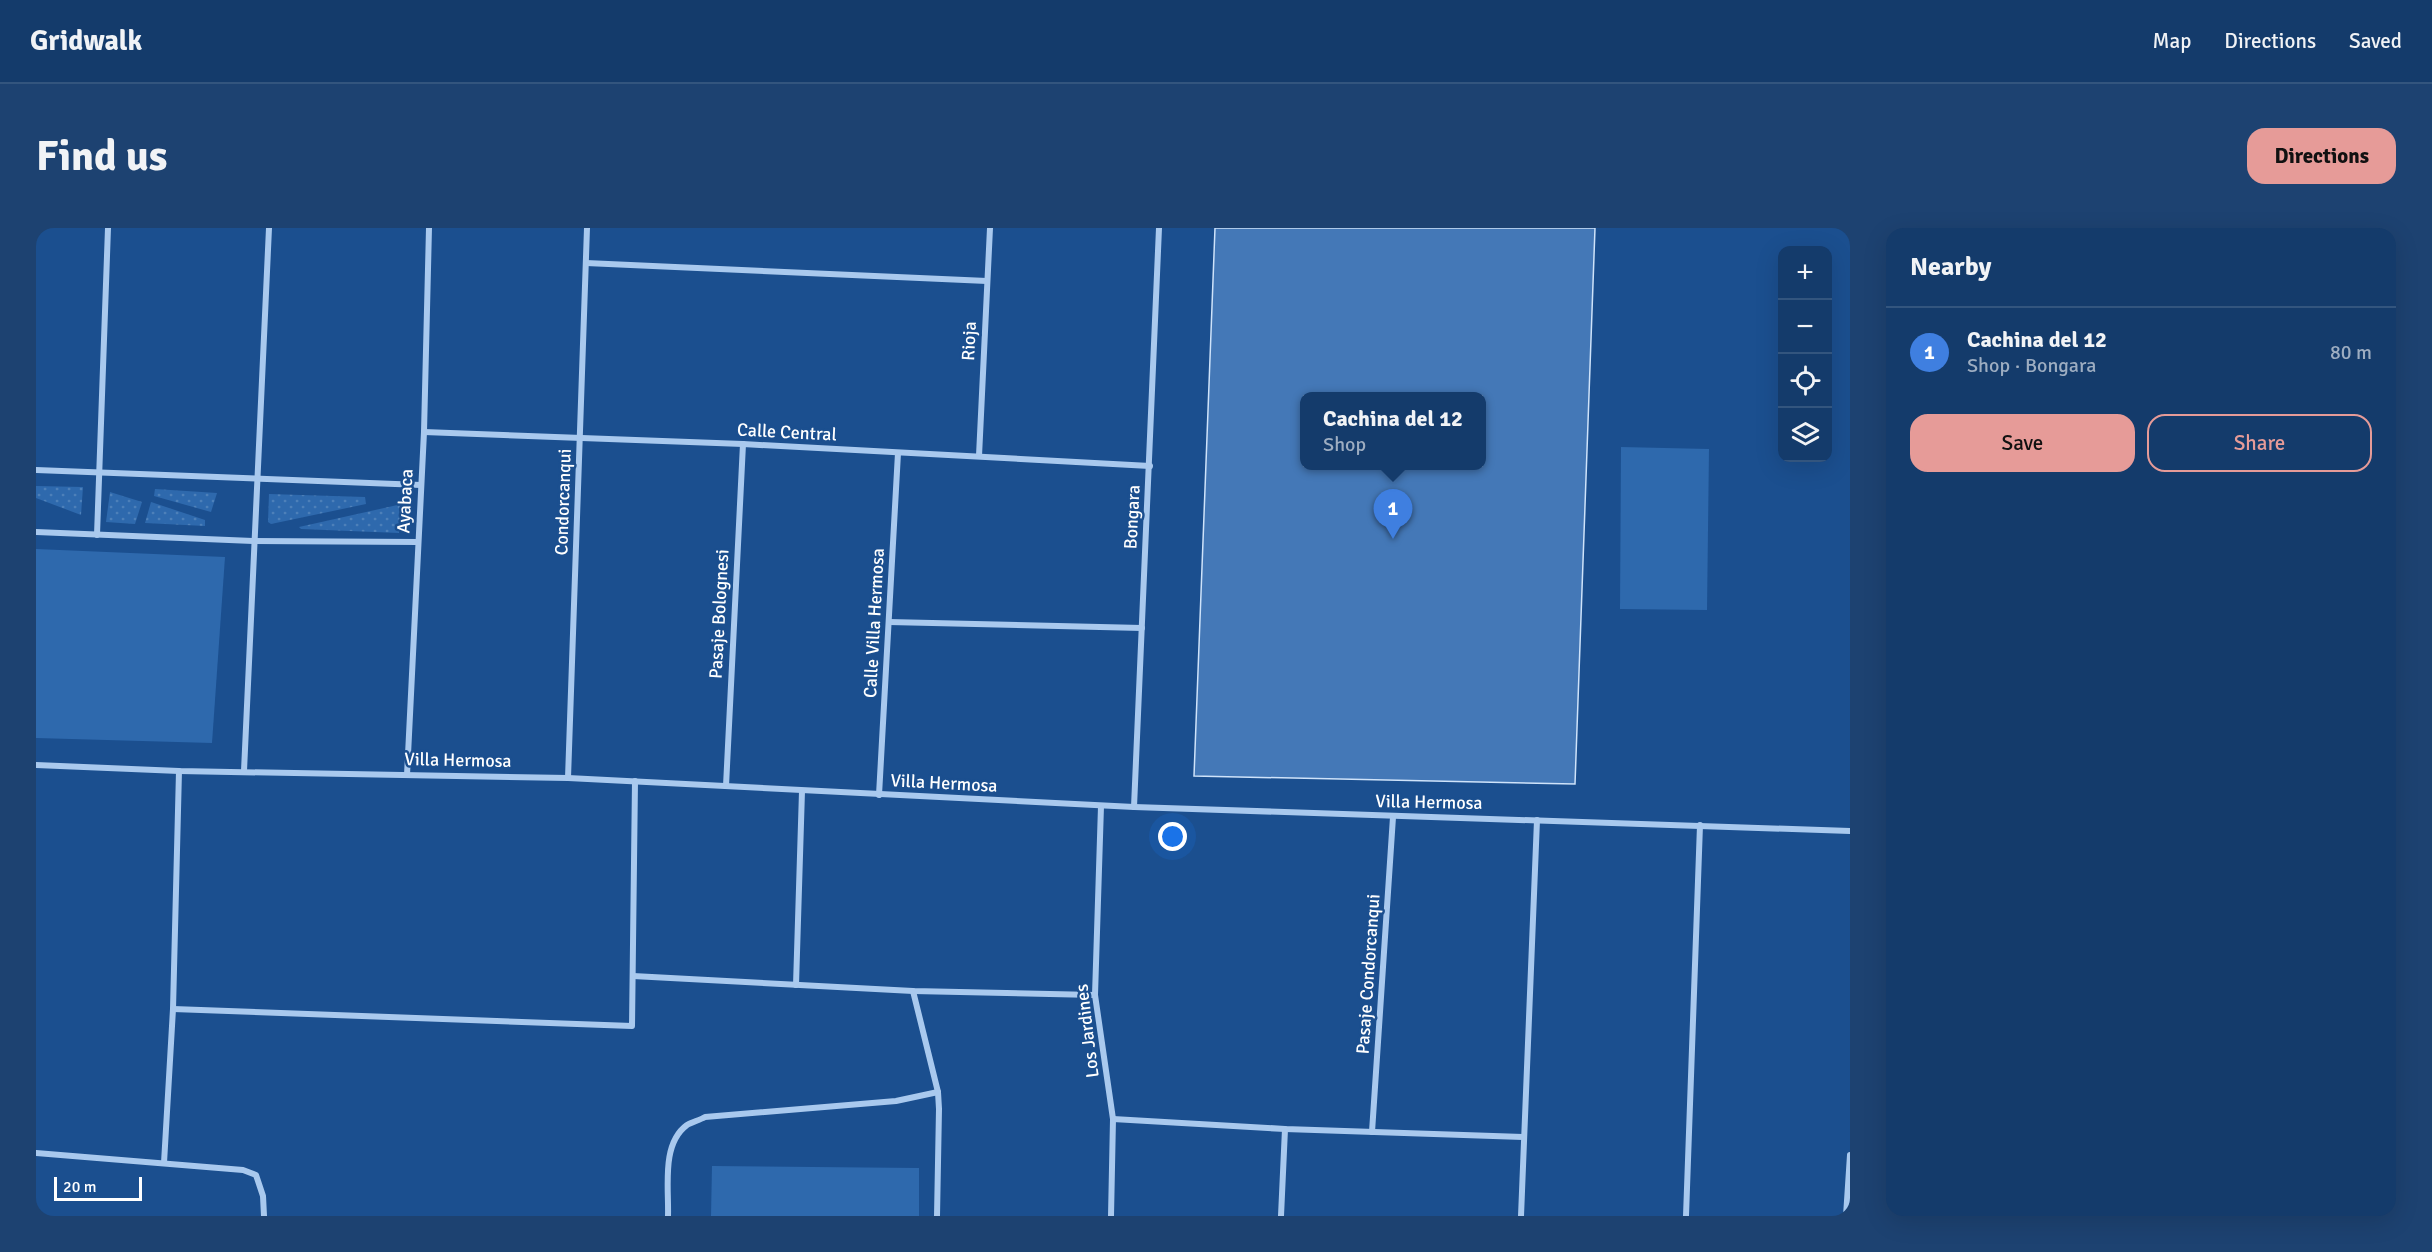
<!DOCTYPE html>
<meta charset="utf-8">
<style>
:root{--surface:#143b6b;--page:#1d4271;--text:#f1f3f6;--muted:#9dadc1;--line:#33557e;--accent:#e69b98}
body{margin:0;font-family:Signika,sans-serif;background:var(--page);color:var(--text)}
.controls{position:absolute;right:18px;top:18px;display:grid;overflow:hidden;border-radius:12px;box-shadow:0 6px 24px #0002}
.controls button{width:54px;height:54px;display:grid;place-items:center;padding:0;border:0;border-bottom:2px solid var(--line);background:var(--surface);color:var(--text);font:30px sans-serif}
.scale{position:absolute;left:18px;bottom:15px;width:88px;box-sizing:border-box;padding-left:6px;border:3px solid #fff;border-top:0;font-size:16px;line-height:21px;white-space:nowrap;color:#fff;-webkit-text-stroke:4px #1b4f8f;paint-order:stroke}
.you{position:absolute;left:1137px;top:609px;width:21px;height:21px;margin:-15px;border:4px solid #fff;border-radius:50%;background:#1a73e8;box-shadow:0 0 0 9px #1a73e833}
.badge{display:grid;place-items:center;width:39px;height:39px;border-radius:50%;background:var(--accent);color:#fff;font-size:20px;font-weight:700}
.pin{position:absolute;translate:-50% -50px;filter:drop-shadow(0 2px 3px #0008)}
.pin::after{content:'';position:absolute;top:32px;width:21px;height:18px;background:inherit;clip-path:polygon(0 0,100% 0,50% 100%)}
.popup{position:absolute;left:1264px;top:164px;width:186px;height:78px;box-sizing:border-box;display:grid;place-content:center;border-radius:12px;background:var(--surface);filter:drop-shadow(0 2px 4px #0005);font-size:20px;white-space:nowrap;color:var(--muted)}
.popup b{font-size:22px;color:var(--text)}
.popup::after{content:'';position:absolute;left:50%;top:100%;margin-left:-12px;border:12px solid transparent;border-top-color:var(--surface)}
.list{margin:0;padding:0;list-style:none}
h2{display:flex;justify-content:space-between;align-items:center;height:78px;margin:0;padding:0 24px;font-size:26px}
h2 small{font-size:20px;font-weight:400;color:var(--muted)}
.list li{display:grid;grid-template-columns:39px 1fr auto;gap:18px;align-items:center;box-sizing:border-box;height:90px;padding:0 24px;border-top:2px solid var(--line)}
.list b{display:block;font-size:22px;white-space:nowrap}
.list p{margin:0;font-size:20px;white-space:nowrap;color:var(--muted)}
.list em{font-size:20px;font-style:normal;color:var(--muted)}
.actions{display:flex;gap:12px;padding:18px 24px}
.actions a{flex:1;padding:14px 0;border:2px solid var(--accent);border-radius:18px;text-align:center;font-size:21px;color:var(--accent)}
.actions .main{background:var(--accent);color:#111}
.icon{flex:none;width:33px;height:33px;fill:none;stroke:currentColor;stroke-width:2;stroke-linecap:round;stroke-linejoin:round}
.map{position:relative;flex:none;width:1814px;height:988px;overflow:hidden;border-radius:18px}
header{display:flex;align-items:center;gap:36px;box-sizing:border-box;height:84px;padding:0 30px;background:var(--surface);border-bottom:2px solid var(--line)}
header strong{font-size:28px}
nav{display:flex;gap:33px;margin-inline-start:auto;font-size:21px}
.intro{display:flex;align-items:center;justify-content:space-between;box-sizing:border-box;height:144px;padding:0 36px}
h1{margin:0;font-size:42px}
.button{padding:15px 27px;border-radius:18px;background:var(--accent);color:#111;font-size:21px;font-weight:700}
main{display:flex;gap:36px;padding:0 36px}
aside{flex:1;background:var(--surface);border-radius:18px;box-shadow:0 6px 24px #0002}
.map>svg:first-child{display:block}
.grass{fill:url(#grass-dots)}
.park{fill:#2e69ad}
.building{fill:#4478b7;stroke:#cfe3fa;stroke-width:1.5;fill-rule:evenodd}
.lines{fill:none;stroke-linecap:round;stroke-linejoin:round}
.minor{stroke:#a9c9ee;stroke-width:6}
.labels{text-anchor:middle;dominant-baseline:central;stroke-width:5;stroke-linejoin:round;paint-order:stroke}
.street-label{font-size:18px;fill:#fff;stroke:#1b4f8f}
</style>
<header>
<strong>Gridwalk</strong>
<nav><a>Map</a><a>Directions</a><a>Saved</a></nav>
</header>
<div class="intro"><h1>Find us</h1><a class="button">Directions</a></div>
<main>
<div class="map">
<svg width="1814" height="988" viewBox="0 0 1814 988">
<defs>
<pattern id="grass-dots" width="8" height="8" patternUnits="userSpaceOnUse" patternTransform="scale(1.5)"><rect width="8" height="8" fill="#2e69ad"/><path d="M2 2h.1M6 6h.1" fill="none" stroke="#4d80b9" stroke-width="1.8" stroke-linecap="round"/></pattern>
</defs>
<rect width="100%" height="100%" fill="#1b4f8f"/>
<g class="grass">
<polygon points="0,258 47,259 45,287 0,270"/>
<polygon points="119,261 181,265 175,284 118,268"/>
<polygon points="74,264 106,274 99,296 70,294"/>
<polygon points="233,266 329,269 330,276 235,296 232,294"/>
<polygon points="115,274 169,292 169,298 109,295"/>
<polygon points="366,276 363,305 265,301 263,299"/>
</g>
<g class="park">
<polygon points="1585,219 1673,221 1671,382 1584,381"/>
<polygon points="0,321 189,329 176,515 0,510"/>
<polygon points="676,938 883,940 883,988 675,988"/>
</g>
<path class="building" d="M1179,0h380l-20,556 -381,-8zM1268,168h178v70h-178z"/>
<g class="lines">
<g class="minor">
<polyline points="550,35 951,53"/>
<polyline points="388,204 707,216 1114,238"/>
<polyline points="943,228 954,0"/>
<polyline points="0,242 385,257"/>
<polyline points="0,304 217,313 382,314"/>
<polyline points="61,307 72,0"/>
<polyline points="853,394 1106,400"/>
<polyline points="0,537 143,543 532,550 1098,579 1814,603"/>
<polyline points="208,543 233,0"/>
<polyline points="371,547 388,204 393,0"/>
<polyline points="532,550 551,0"/>
<polyline points="690,558 707,216"/>
<polyline points="843,567 862,225"/>
<polyline points="1065,578 1059,767 1077,891 1075,988"/>
<polyline points="1098,579 1123,0"/>
<polyline points="597,748 877,763 1059,767"/>
<polyline points="760,757 766,563"/>
<polyline points="877,763 902,864 903,881 901,988"/>
<polyline points="137,781 596,798 599,553"/>
<polyline points="1077,891 1249,901 1487,909"/>
<polyline points="1336,904 1357,589"/>
<polyline points="0,925 207,942 220,947 227,968 228,988"/>
<polyline points="128,935 137,781 143,543"/>
<path d="M632,988c1,-28 -7,-72 19,-91 5,-3 13,-5 18,-8l191,-16 42,-9"/>
<polyline points="1245,988 1249,901"/>
<polyline points="1485,988 1501,592"/>
<polyline points="1650,988 1664,597"/>
<polyline points="1810,988 1814,927"/>
</g>
</g>
<g class="labels">
<g class="street-label">
<text transform="translate(933 113) rotate(-87)">Rioja</text>
<text transform="translate(751 204) rotate(3)">Calle Central</text>
<text transform="translate(369 273) rotate(-87)">Ayabaca</text>
<text transform="translate(527 274) rotate(-88)">Condorcanqui</text>
<text transform="translate(1096 289) rotate(-87)">Bongara</text>
<text transform="translate(683 386) rotate(-87)">Pasaje Bolognesi</text>
<text transform="translate(838 395) rotate(-87)">Calle Villa Hermosa</text>
<text transform="translate(422 532) rotate(1)">Villa Hermosa</text>
<text transform="translate(908 555) rotate(3)">Villa Hermosa</text>
<text transform="translate(1393 574) rotate(1)">Villa Hermosa</text>
<text transform="translate(1332 746) rotate(-86)">Pasaje Condorcanqui</text>
<text transform="translate(1051 803) rotate(-97)">Los Jardines</text>
</g>
</g>
</svg>
<div class="controls">
<button>+</button>
<button>−</button>
<button><svg class="icon" aria-label="locate" viewBox="0 0 24 24"><circle cx="12" cy="12" r="6"/><path d="M12 2v4M12 18v4M2 12h4M18 12h4"/></svg></button>
<button><svg class="icon" aria-label="layers" viewBox="0 0 24 24"><path d="M12 4l9 5-9 5-9-5zM3 14l9 5 9-5"/></svg></button>
</div>
<div class="scale">20 m</div>
<div class="you"></div>
<div class="pin badge" style="left:1357px;top:311px;background:#3f7fe0">1</div>
<div class="popup"><b>Cachina del 12</b>Shop</div>
</div>
<aside>
<h2>Nearby<small></small></h2>
<ul class="list">
<li><span class="badge" style="background:#3f7fe0">1</span><div><b>Cachina del 12</b><p>Shop · Bongara</p></div><em>80 m</em></li>
</ul>
<div class="actions"><a class="main">Save</a><a>Share</a></div>
</aside>
</main>
